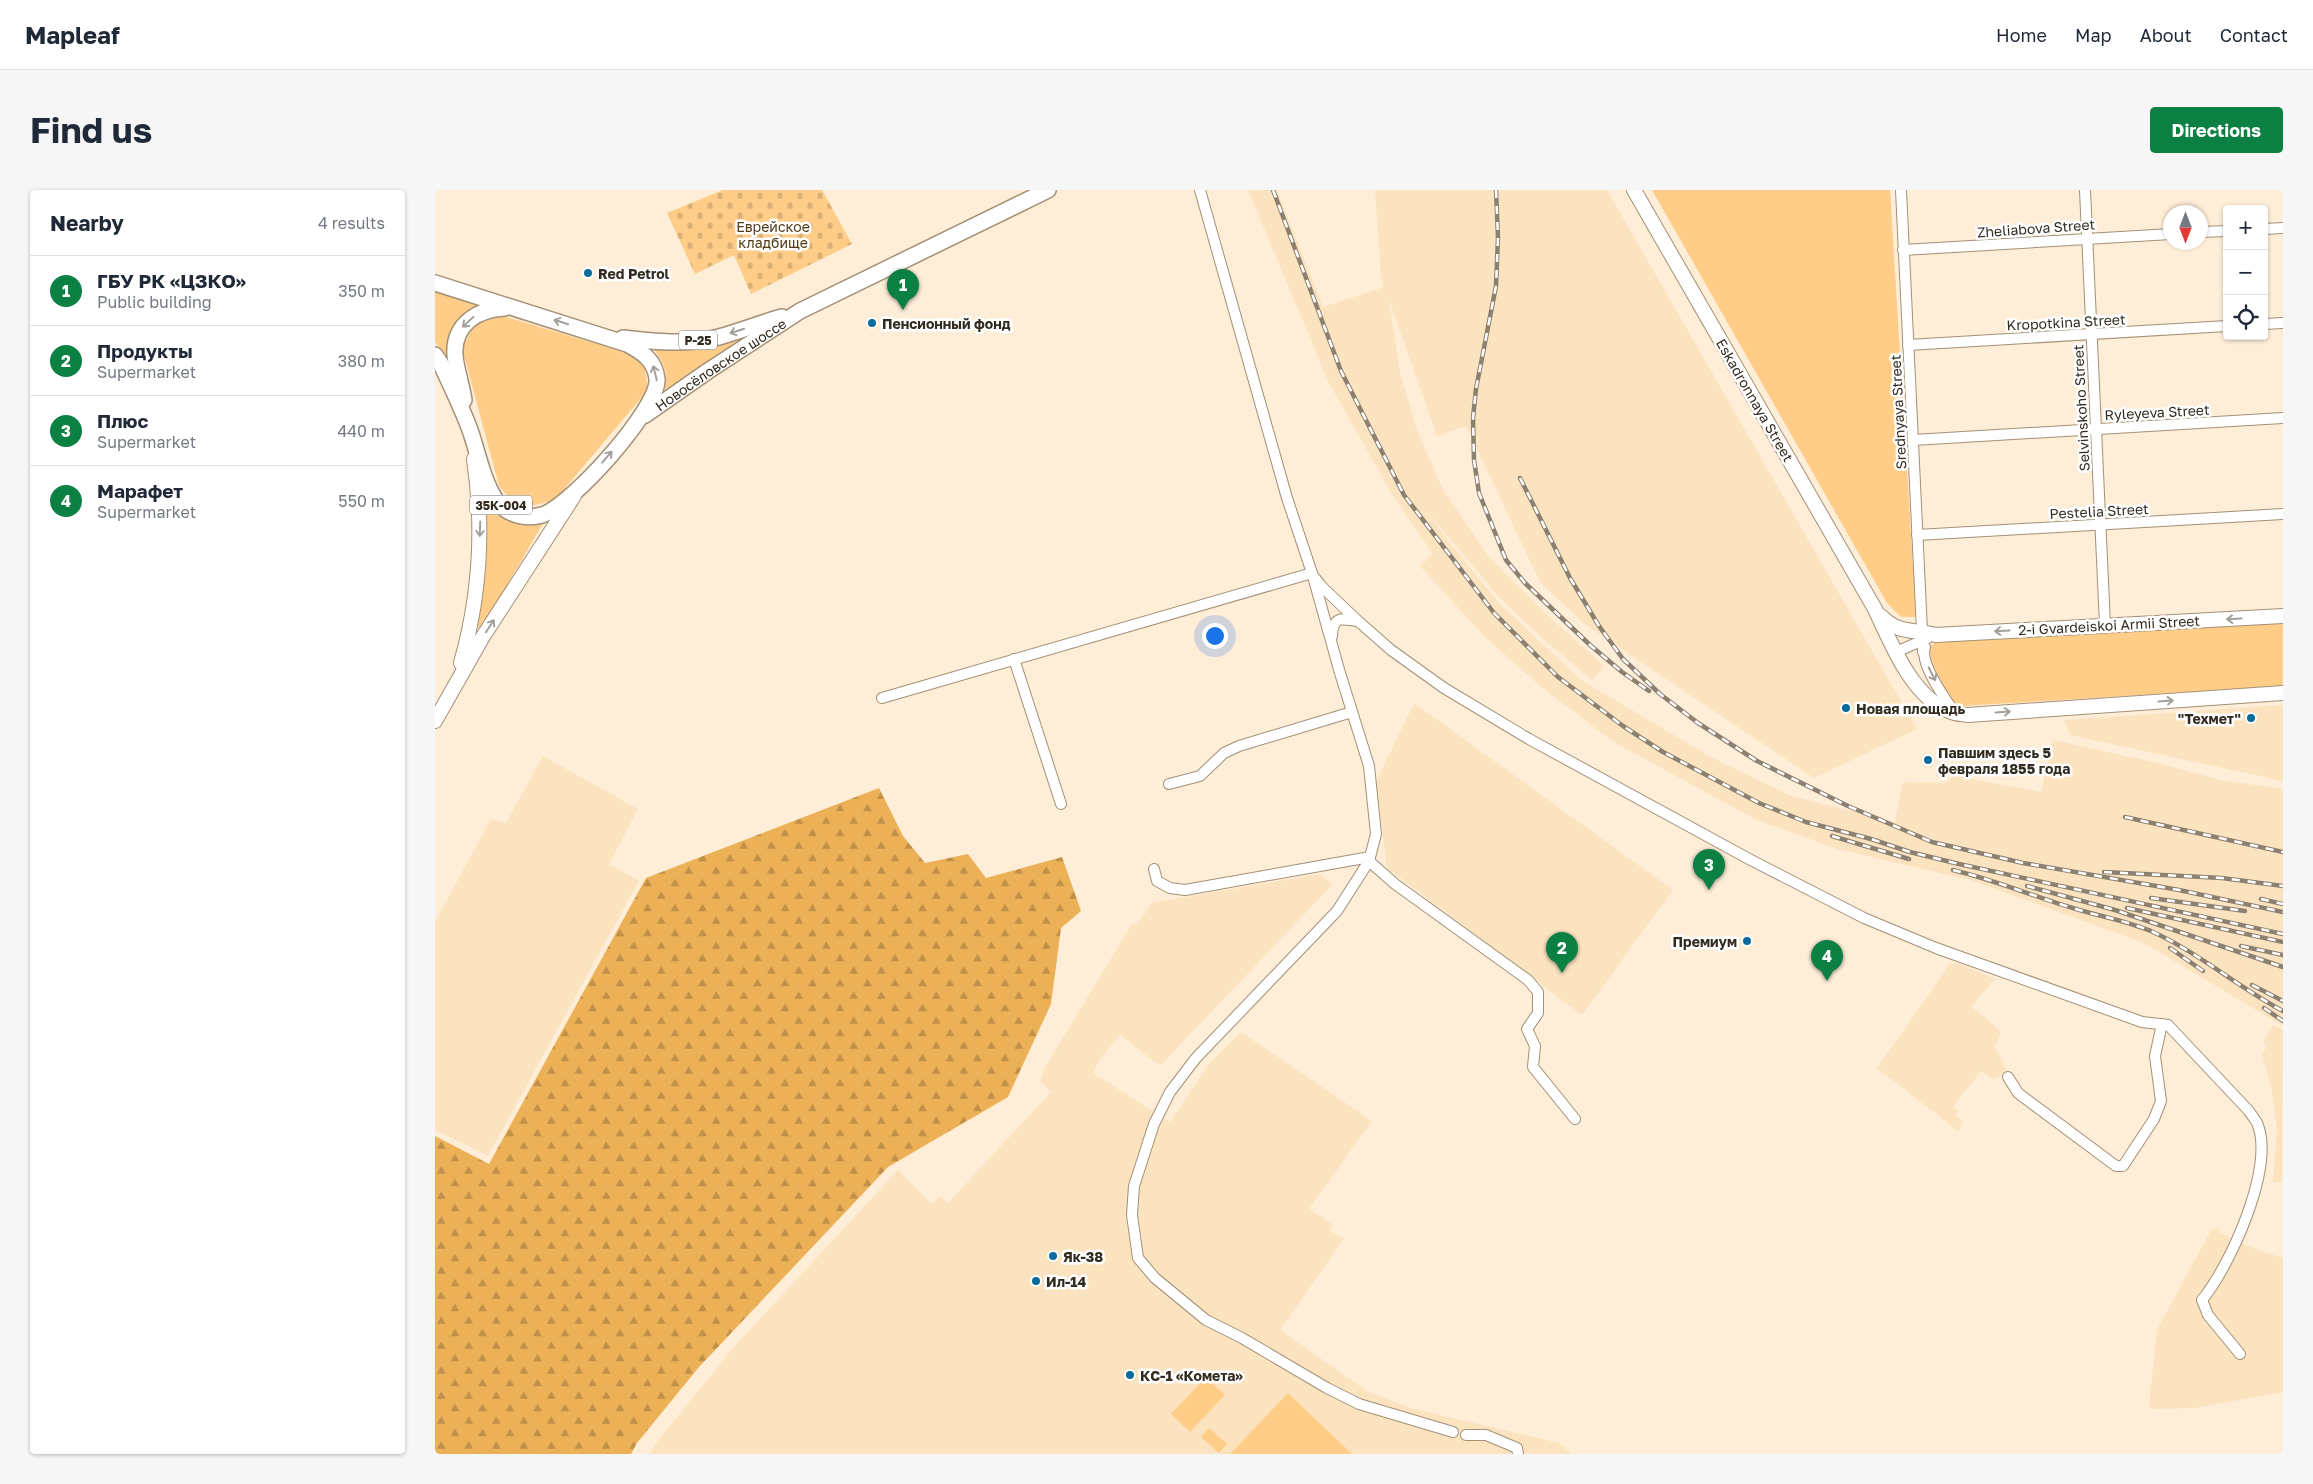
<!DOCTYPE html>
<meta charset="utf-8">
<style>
:root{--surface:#fff;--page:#f6f6f7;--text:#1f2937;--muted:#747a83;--line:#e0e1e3;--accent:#0b8043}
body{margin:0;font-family:"Golos Text",sans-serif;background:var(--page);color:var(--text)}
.controls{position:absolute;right:15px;top:15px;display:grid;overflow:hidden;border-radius:5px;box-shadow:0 1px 4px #0004}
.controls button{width:45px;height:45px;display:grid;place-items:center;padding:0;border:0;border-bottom:1px solid var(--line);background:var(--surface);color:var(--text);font:25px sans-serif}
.compass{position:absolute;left:1728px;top:15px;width:45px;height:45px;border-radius:50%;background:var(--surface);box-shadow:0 1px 4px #0004;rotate:180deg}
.you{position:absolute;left:779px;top:445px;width:18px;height:18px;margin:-12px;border:4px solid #fff;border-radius:50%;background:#1a73e8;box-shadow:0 0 0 8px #1a73e833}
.badge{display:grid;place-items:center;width:32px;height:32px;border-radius:50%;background:var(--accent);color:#fff;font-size:16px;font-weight:700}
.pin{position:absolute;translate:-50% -41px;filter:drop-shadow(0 1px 2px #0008)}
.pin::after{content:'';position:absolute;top:26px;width:18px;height:15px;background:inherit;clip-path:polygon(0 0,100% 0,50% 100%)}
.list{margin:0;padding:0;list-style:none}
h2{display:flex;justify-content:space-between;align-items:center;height:65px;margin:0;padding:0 20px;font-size:21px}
h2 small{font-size:16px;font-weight:400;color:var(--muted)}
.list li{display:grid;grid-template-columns:32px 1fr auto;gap:15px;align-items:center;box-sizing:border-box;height:70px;padding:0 20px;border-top:1px solid var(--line)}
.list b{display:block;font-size:19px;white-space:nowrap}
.list p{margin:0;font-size:16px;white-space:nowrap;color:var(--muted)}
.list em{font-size:16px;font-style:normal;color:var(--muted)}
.icon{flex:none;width:28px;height:28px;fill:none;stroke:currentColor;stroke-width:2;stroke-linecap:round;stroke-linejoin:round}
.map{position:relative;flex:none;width:1848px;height:1264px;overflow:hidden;border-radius:5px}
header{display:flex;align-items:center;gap:30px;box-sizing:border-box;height:70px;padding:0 25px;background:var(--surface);border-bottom:1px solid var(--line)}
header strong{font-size:24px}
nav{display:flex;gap:28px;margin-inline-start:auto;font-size:18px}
.intro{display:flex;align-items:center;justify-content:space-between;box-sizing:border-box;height:120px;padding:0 30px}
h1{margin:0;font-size:35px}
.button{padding:12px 22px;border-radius:5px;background:var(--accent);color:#fff;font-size:18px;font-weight:700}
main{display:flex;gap:30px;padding:0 30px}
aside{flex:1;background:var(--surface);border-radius:5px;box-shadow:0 1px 4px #0004}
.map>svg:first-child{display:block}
.built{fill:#fce3c0}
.grass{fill:#ffcd87}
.forest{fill:url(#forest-firs)}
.cemetery{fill:url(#cemetery-stones)}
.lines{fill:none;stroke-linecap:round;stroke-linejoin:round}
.street-casing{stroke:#a39076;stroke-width:12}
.secondary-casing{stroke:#a39076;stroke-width:16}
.primary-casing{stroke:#a39076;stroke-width:18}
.street{stroke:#fff;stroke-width:10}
.secondary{stroke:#fff;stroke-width:14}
.primary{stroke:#fff;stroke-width:15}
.rail-casing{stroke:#8c8070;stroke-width:4.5}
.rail{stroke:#fff;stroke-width:2.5;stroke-dasharray:8;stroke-linecap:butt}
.oneway{stroke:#a3a09b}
.poi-dot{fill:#086b99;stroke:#fff;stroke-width:2}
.labels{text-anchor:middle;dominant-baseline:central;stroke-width:5;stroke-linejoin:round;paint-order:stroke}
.shield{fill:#fff;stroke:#706b63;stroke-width:1}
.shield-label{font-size:12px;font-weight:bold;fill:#332b20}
.park-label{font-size:14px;fill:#533a15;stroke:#fff}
.street-label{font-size:14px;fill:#332b20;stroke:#fff}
.poi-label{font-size:14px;font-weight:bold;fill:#332b20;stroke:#fff;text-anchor:start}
</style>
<header>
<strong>Mapleaf</strong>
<nav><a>Home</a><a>Map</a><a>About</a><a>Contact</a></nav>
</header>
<div class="intro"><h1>Find us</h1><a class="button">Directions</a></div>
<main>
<aside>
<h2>Nearby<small>4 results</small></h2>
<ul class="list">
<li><span class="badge">1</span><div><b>ГБУ РК «ЦЗКО»</b><p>Public building</p></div><em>350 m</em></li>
<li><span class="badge">2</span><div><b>Продукты</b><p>Supermarket</p></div><em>380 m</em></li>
<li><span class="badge">3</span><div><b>Плюс</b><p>Supermarket</p></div><em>440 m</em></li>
<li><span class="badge">4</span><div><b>Марафет</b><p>Supermarket</p></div><em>550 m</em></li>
</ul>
</aside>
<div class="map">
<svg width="1848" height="1264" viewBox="0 0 1848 1264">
<defs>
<pattern id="forest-firs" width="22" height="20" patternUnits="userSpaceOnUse" patternTransform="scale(1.25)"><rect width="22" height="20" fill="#ecb057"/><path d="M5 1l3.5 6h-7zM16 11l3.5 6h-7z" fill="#c08f48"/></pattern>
<pattern id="cemetery-stones" width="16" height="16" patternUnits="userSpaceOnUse" patternTransform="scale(1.25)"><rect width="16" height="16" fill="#ffcd87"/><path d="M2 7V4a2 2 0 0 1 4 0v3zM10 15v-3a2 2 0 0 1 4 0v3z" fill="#dbb074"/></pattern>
</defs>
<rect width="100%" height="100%" fill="#feedd7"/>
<g class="built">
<polygon points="813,0 842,0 888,117 949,97 946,86 940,0 1172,0 1482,539 1379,588 1148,433 1105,392 1031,236 1002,246 954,110 965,182 981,238 1007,298 1053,366 1109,422 1169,476 1158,491 1110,451 1063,406 990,319 1014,352 1064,413 1146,490 1276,567 1356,606 1460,632 1468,592 1509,593 1522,584 1540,590 1606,602 1618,550 1718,572 1786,590 1848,599 1848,836 1709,753 1536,690 1402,659 1322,630 1177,551 1103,494 1050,447 985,376 998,364 958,306 894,193"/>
<polygon points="979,513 1238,700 1147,825 952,678 941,592"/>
<polygon points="1848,515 1848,591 1635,545 1629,530"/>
<polygon points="108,566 203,619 174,674 204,691 53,966 0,940 0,732 56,629 71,633"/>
<polygon points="885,684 897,695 725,876 685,845 664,870 658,883 735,932 774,874 806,842 937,931 874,1019 898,1035 894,1040 909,1049 845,1140 932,1201 976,1218 1124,1253 1137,1264 215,1264 221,1253 299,1157 463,980 497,1014 505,1006 513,1013 616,902 605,891 609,879 697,734 702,734 714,718 715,713"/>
<polygon points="1515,774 1525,774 1560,789 1536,817 1566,841 1560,857 1572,881 1558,890 1546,881 1518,917 1523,921 1520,925 1528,932 1523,941 1442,878"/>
<polygon points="1838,835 1848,840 1847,992 1838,992 1842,938 1836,897 1827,863 1832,857 1828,852"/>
<polygon points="1784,1038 1785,1043 1823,1060 1848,1068 1848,1202 1760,1218 1718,1219 1714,1216 1722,1140 1776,1040"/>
</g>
<g class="grass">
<polygon points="1217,0 1455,0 1481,427 1466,427 1452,413"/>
<polygon points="0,97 52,114 26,129 16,173 0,152"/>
<polygon points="68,126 189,162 209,173 213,200 120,310 96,316 79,313 64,296 27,158 39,134"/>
<path d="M306,149l-76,51c4,-19 -1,-25 -11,-41z"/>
<polygon points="53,307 111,328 47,439 42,437"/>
<polygon points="1848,433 1848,496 1527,516 1516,510 1493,467 1496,456 1502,451"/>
<polygon points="771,1187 790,1205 755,1242 736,1224"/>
<polygon points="853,1203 917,1264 795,1264"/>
<polygon points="774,1238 792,1254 784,1263 766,1247"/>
</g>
<polygon class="forest" points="444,598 468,646 490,673 533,664 551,688 627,667 646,721 626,738 616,814 573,907 453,977 264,1177 202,1253 196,1264 0,1264 0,946 54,974 211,688"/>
<polygon class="cemetery" points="288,0 387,0 417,54 316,104 299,65 260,84 232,23"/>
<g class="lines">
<defs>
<g id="street">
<polyline points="765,0 852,308 877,383 905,483 934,576 941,644 934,671 902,721 761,868 735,902 719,934 699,996 697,1025 703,1068 720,1088 771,1130 807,1148 892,1198 924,1214 1018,1242"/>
<polyline points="1466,0 1488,462"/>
<polyline points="1650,0 1670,435"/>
<polyline points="1829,39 1848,38"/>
<polyline points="1766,42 1792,41"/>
<polyline points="1468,60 1736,44"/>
<polyline points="1829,134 1848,133"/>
<polyline points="1473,155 1792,136"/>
<polyline points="1478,250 1848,228"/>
<polyline points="1482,345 1848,324"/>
<path d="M880,388l7,9 36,34 33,29 53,38 85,51 220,120 115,59 72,30 206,74 26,3 80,85c3,4 7,9 9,13 19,43 -27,143 -55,177l6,15 32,39"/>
<path d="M897,446c1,-19 8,-18 25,-15"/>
<path d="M1490,457c-6,16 20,52 30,66"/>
<polyline points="1461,462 1493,448"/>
<polyline points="579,469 626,614"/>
<polyline points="447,508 877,383"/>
<polyline points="734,594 765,586 789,563 804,556 917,522"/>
<polyline points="934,671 960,694 1093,790 1103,802 1103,823 1092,839 1100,856 1098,877 1140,929"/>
<polyline points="719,679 722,691 735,698 750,700 935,667"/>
<polyline points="1573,887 1583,903 1681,976 1688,976 1719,929 1726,911 1720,866 1727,834"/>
<polyline points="1031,1245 1051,1245 1082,1258 1083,1264"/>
</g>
<g id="secondary">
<path d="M1199,0l241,419c16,34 37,88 74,102 6,3 13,3 19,4l315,-22"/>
<path d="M1446,426c17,18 32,13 55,19l347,-19"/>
<path d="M26,473c19,-67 23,-136 13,-204"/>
<polyline points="0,531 47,448 139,306"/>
</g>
<g id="primary">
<path d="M0,93l192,61c15,8 28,16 30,35 2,30 -87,128 -115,136 -14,4 -29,1 -40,-8 -17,-15 -24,-55 -32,-77 -8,-22 -19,-44 -29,-66l-6,-9"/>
<path d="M188,148c31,4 66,7 96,-1 21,-6 42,-14 63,-20"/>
<path d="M29,210c-2,-15 -8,-30 -9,-45 -2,-31 23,-46 50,-47"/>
<path id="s1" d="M210,225l63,-44 92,-60 248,-121"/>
</g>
</defs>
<use href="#street" class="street-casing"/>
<use href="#secondary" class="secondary-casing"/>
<use href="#primary" class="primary-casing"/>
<use href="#street" class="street"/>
<use href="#secondary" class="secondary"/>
<use href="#primary" class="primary"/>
<defs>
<g id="rail">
<polyline points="838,0 906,181 969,305 1059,423 1123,487 1188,536 1228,562 1324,613 1371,632 1436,649 1475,662 1524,674 1848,744"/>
<polyline points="1061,0 1063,47 1061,96 1041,199 1038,228 1039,270 1044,303 1071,370 1090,393 1155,455 1187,482 1214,501"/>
<polyline points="1085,288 1135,388 1164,436 1188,469 1225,504 1263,533 1322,571 1413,616 1497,652 1588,673 1744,700 1848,722"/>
<polyline points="1690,627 1848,662"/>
<polyline points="1397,646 1474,669"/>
<path d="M1518,680c42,10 82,27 123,39 26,8 52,12 77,23 46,21 85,55 130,79"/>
<polyline points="1669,682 1787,688 1848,696"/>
<polyline points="1592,696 1680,720 1848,777"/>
<polyline points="1716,708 1810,721"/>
<polyline points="1826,709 1848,714"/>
<polyline points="1692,718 1848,752"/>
<polyline points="1806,756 1848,765"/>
<polyline points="1735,758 1768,781"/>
<polyline points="1817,795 1848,811"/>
<polyline points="1829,818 1848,831"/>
</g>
</defs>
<use href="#rail" class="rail-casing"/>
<use href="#rail" class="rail"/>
</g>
<defs><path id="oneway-shaft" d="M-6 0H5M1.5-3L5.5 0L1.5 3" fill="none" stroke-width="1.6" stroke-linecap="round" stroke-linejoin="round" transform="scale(1.25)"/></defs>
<g class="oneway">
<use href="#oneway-shaft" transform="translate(33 132) rotate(137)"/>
<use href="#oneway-shaft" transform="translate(126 132) rotate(-162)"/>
<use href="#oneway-shaft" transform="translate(302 141) rotate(162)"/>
<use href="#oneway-shaft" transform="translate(220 183) rotate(-104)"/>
<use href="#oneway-shaft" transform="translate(172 267) rotate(-49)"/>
<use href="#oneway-shaft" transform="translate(45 339) rotate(92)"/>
<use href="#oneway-shaft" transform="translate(1799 429) rotate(177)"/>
<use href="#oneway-shaft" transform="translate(55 436) rotate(-57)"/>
<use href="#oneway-shaft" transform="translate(1567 441) rotate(177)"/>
<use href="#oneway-shaft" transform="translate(1497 484) rotate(63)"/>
<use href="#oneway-shaft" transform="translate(1731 511) rotate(-4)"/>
<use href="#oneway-shaft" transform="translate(1568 522) rotate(-4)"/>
</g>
<g class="poi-dot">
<circle cx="153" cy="83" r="5"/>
<circle cx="437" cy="133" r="5"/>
<circle cx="1411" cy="518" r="5"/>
<circle cx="1816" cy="528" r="5"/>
<circle cx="1493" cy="570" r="5"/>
<circle cx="1312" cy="751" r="5"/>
<circle cx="618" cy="1066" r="5"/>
<circle cx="601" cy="1091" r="5"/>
<circle cx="695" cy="1185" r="5"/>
</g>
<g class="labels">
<g class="shield">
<rect x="244" y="140.5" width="38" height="19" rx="4"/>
<rect x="35" y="305.5" width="62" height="19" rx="4"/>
</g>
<g class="shield-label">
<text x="263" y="150">Р-25</text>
<text x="66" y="315">35К-004</text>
</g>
<g class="park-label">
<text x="338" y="36">Еврейское<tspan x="338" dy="16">кладбище</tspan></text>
</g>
<g class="street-label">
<text transform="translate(1601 38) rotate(-4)">Zheliabova Street</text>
<text transform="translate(1631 132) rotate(-3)">Kropotkina Street</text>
<text stroke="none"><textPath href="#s1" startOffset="91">Новосёловское шоссе</textPath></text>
<text transform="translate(1320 210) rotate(60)">Eskadronnaya Street</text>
<text transform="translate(1646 218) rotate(-93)">Selvinskoho Street</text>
<text transform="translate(1463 222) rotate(-93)">Srednyaya Street</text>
<text transform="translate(1722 222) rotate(-3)">Ryleyeva Street</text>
<text transform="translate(1664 321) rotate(-3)">Pestelia Street</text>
<text transform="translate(1674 435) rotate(-3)">2-i Gvardeiskoi Armii Street</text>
</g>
<g class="poi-label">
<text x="163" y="83">Red Petrol</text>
<text x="447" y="133">Пенсионный фонд</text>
<text x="1421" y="518">Новая площадь</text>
<text x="1806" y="528" text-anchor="end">"Техмет"</text>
<text x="1503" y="562">Павшим здесь 5<tspan x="1503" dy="16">февраля 1855 года</tspan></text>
<text x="1302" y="751" text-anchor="end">Премиум</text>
<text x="628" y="1066">Як-38</text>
<text x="611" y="1091">Ил-14</text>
<text x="705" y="1185">КС-1 «Комета»</text>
</g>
</g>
</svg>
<div class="controls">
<button>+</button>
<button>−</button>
<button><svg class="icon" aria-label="locate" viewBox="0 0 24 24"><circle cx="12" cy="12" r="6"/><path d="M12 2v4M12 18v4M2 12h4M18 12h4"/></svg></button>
</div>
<svg class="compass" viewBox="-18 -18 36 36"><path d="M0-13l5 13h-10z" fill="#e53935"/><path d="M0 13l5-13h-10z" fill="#747a83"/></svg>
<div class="you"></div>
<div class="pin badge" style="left:468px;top:120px">1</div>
<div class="pin badge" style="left:1127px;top:783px">2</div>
<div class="pin badge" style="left:1274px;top:700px">3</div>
<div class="pin badge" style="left:1392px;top:791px">4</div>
</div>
</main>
